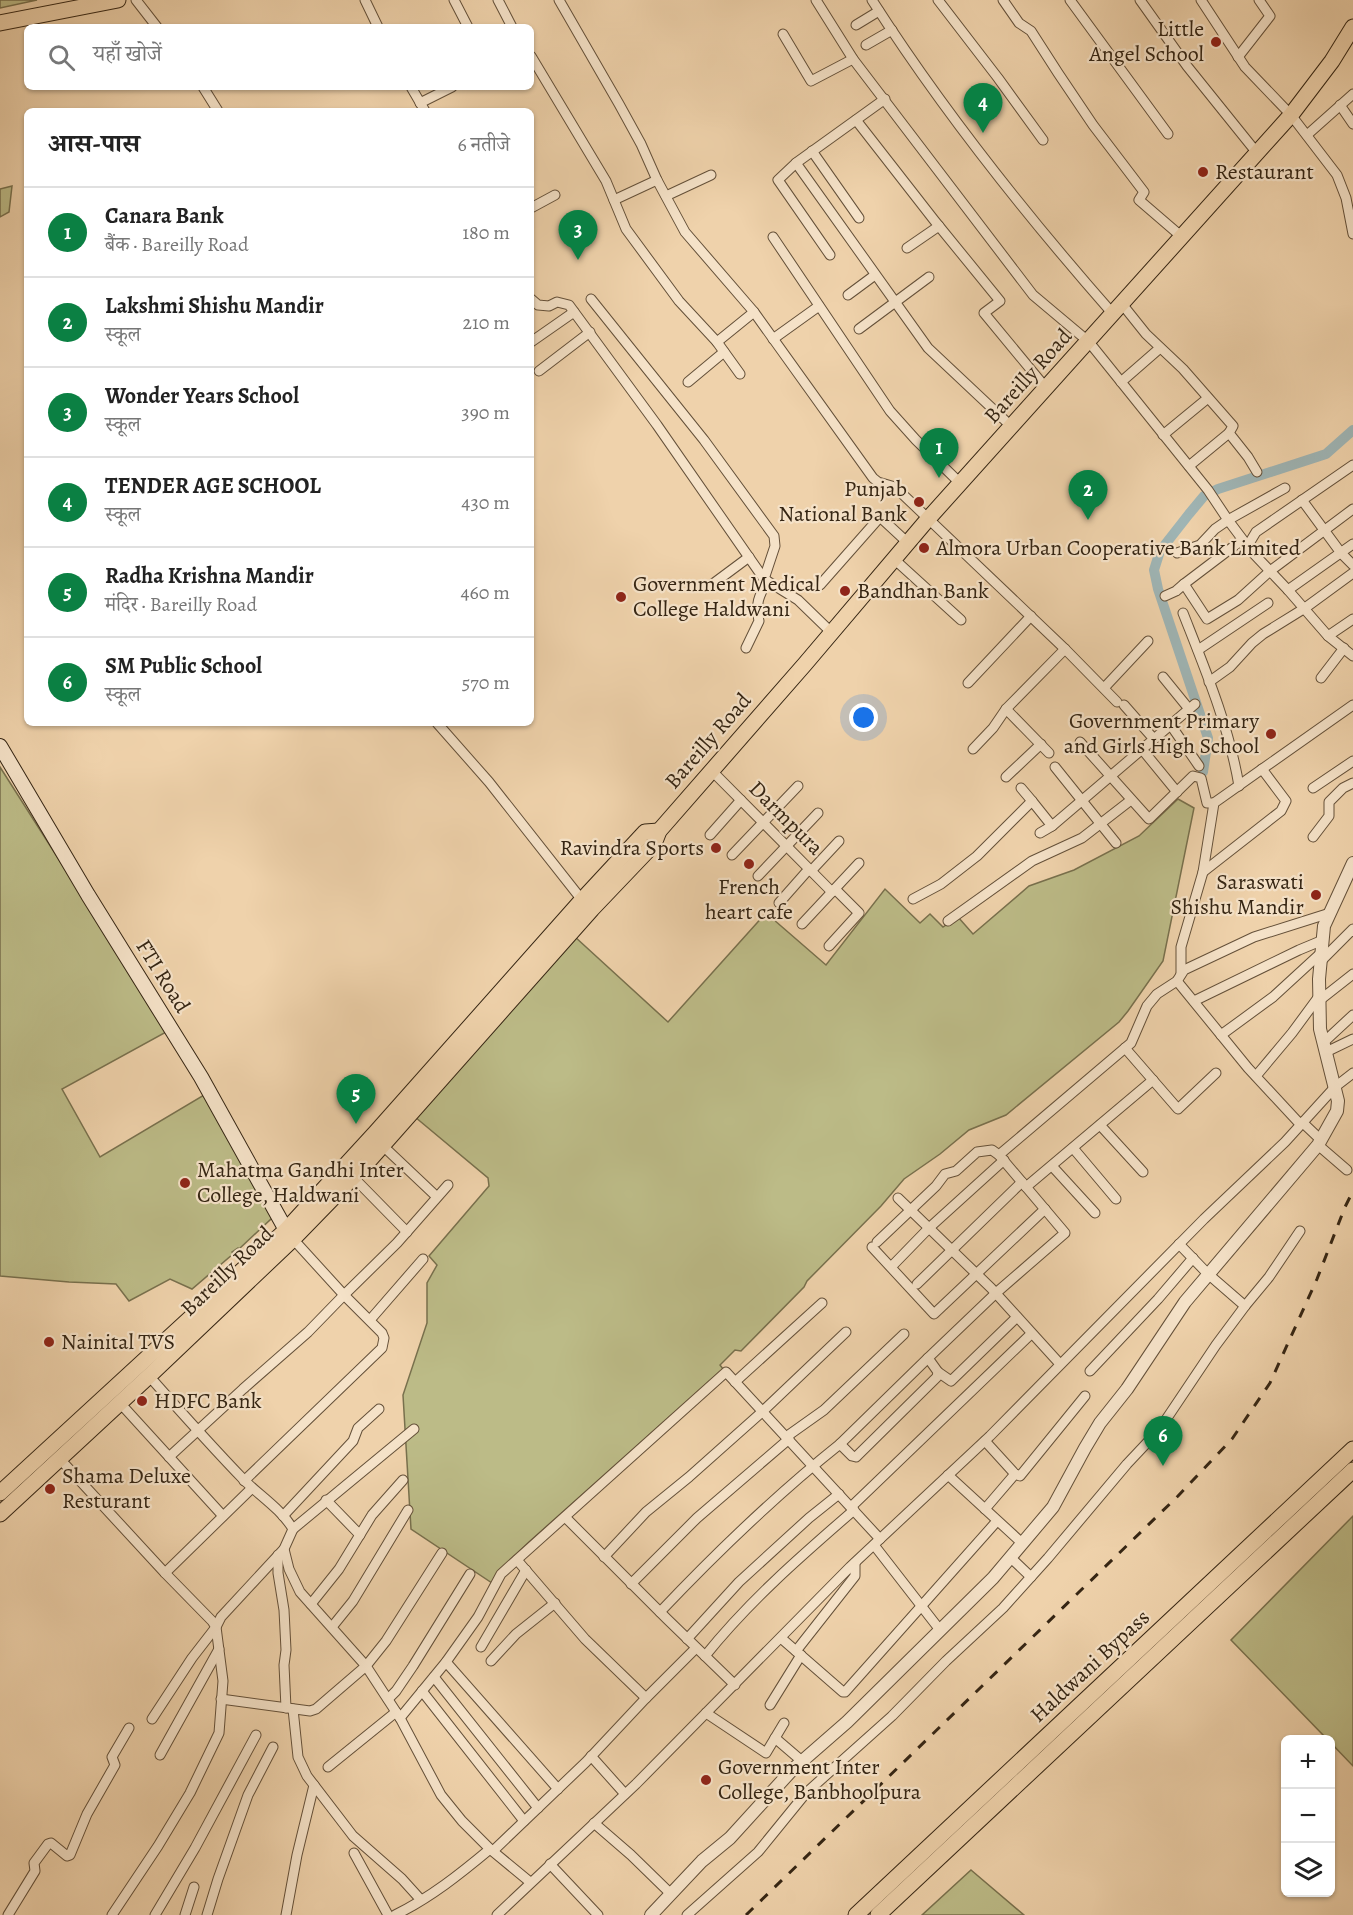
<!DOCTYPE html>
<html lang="hi">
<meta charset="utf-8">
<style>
:root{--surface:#fff;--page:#f6f6f6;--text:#222;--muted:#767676;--line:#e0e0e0;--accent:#0b8043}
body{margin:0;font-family:Alegreya,"Noto Serif Devanagari",serif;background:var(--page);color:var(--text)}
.controls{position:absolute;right:18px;bottom:18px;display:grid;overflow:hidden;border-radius:9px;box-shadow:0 2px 4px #0004}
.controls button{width:54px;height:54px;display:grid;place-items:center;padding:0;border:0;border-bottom:2px solid var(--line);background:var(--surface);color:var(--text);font:30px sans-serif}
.you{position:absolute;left:864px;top:718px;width:21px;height:21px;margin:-15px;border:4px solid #fff;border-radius:50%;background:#1a73e8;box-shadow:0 0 0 9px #1a73e833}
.badge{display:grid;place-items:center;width:39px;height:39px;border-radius:50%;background:var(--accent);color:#fff;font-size:20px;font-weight:700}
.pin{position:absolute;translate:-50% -50px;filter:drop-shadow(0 2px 3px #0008)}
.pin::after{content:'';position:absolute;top:32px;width:21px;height:18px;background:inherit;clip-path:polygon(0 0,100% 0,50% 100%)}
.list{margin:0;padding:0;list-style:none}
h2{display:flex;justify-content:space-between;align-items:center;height:78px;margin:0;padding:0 24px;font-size:26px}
h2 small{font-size:20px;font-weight:400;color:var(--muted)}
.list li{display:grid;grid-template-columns:39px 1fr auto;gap:18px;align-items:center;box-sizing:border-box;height:90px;padding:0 24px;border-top:2px solid var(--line)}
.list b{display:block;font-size:22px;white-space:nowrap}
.list p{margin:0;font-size:20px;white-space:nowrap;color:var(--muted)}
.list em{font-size:20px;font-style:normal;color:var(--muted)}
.icon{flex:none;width:33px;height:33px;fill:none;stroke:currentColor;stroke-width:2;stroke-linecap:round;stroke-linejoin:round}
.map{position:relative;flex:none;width:1353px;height:1915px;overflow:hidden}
.search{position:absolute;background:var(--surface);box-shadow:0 2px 4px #0004;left:24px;top:24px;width:510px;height:66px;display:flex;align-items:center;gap:15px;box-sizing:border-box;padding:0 21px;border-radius:9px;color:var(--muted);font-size:22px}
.panel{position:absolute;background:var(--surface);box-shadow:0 2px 4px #0004;left:24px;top:108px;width:510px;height:618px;border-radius:9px}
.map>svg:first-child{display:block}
.green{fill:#bcbb87;stroke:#78704d;stroke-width:1.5}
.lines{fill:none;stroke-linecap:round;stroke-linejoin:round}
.canal{stroke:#9fb5b5;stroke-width:10}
.minor-casing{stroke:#645039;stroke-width:11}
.tertiary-casing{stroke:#645039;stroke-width:14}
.secondary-casing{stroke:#352513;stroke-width:16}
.primary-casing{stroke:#352513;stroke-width:17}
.trunk-casing{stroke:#352513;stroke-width:17}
.minor{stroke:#f5e2c8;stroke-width:9}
.tertiary{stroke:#f5e2c8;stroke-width:12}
.secondary{stroke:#f5e2c8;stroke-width:14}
.primary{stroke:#efd2ab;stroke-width:15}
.trunk{stroke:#efd2ab;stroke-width:15}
.rail{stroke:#352513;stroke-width:3;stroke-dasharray:10 10;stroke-linecap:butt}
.poi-dot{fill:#8f2418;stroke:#f5e2c8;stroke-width:2}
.labels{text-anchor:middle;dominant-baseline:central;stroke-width:4.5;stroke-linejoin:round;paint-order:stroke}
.poi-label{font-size:22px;fill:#352513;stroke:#f5e2c8;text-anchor:start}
.street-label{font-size:22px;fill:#352513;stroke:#f5e2c8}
</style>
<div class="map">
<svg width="1353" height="1915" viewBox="0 0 1353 1915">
<rect width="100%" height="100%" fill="#efd2ab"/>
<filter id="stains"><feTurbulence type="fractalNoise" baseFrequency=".00333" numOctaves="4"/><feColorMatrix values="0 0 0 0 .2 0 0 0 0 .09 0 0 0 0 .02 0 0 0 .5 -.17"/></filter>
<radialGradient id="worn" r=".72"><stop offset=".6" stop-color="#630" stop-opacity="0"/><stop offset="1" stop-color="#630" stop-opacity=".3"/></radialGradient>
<g class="green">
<polygon points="0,0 37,0 0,8"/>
<polygon points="12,186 9,212 0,217 0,189"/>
<polygon points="0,767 168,1031 62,1089 100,1157 204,1095 272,1218 239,1249 238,1248 232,1252 233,1254 192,1289 170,1279 129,1301 116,1284 69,1282 0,1276"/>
<polygon points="1178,799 1194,808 1163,961 1128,1011 1119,1022 1006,1115 969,1130 940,1154 904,1179 881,1206 807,1281 804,1287 741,1351 735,1350 720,1365 723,1369 529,1542 499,1571 492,1583 411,1529 403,1395 427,1323 427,1283 437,1265 429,1256 489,1186 488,1178 415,1117 574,936 668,1022 766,913 826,965 885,889 920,923 930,914 943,927 958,917 973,934 1029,886 1074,870 1139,836"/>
<polygon points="1353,1516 1353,1766 1331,1743 1330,1740 1327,1739 1231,1640"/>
<polygon points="971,1870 1024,1915 922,1915"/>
</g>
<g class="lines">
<polyline class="canal" points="1203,772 1208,738 1158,589 1154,570 1160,551 1189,514 1204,496 1218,489 1326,454 1353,430"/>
<defs>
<g id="minor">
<polyline points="136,0 157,27"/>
<polyline points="365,0 378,27"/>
<polyline points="454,0 468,27"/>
<polyline points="498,0 512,27"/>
<polyline points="559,0 619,104 641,144 657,180 685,232 754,312 873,478 878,482 895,487 1065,649 1117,702"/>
<polyline points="816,0 853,59 1033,295 1089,342 1208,490 1228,520 1252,552 1288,590 1328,636 1353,656"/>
<path d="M872,0c71,111 154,215 241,314"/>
<polyline points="938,0 998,78 1043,140"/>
<polyline points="1003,0 1019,23 1031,31 1058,73 1093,125 1144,192 1139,200 1182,237"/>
<polyline points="1070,0 1168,134"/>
<polyline points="1140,0 1187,66 1257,153"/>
<polyline points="1201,0 1245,67 1291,115 1337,175 1346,198 1353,234"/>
<polyline points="856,25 879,11"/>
<polyline points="783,34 811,81 853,59"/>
<polyline points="866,45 892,30"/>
<polyline points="531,56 606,181 626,229 679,301 717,342 740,374"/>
<polyline points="1238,57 1270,16 1259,0"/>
<polyline points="203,87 218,111"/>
<polyline points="411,87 425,111"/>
<polyline points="885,99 796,163 928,348 1012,427"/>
<polyline points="420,103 452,87"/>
<polyline points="1340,105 1353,124"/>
<polyline points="856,120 934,220 1000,301 984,313 1046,388"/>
<polyline points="1307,135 1353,94"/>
<polyline points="812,151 859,218"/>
<polyline points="796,163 778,180 830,255"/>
<polyline points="666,196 711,175"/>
<polyline points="614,200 657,180"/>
<polyline points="531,208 555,195"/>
<polyline points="773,237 890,411 916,440 960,483"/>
<polyline points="907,248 939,226"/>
<polyline points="848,295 875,275"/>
<polyline points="531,299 538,305 549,306 557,302 569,305 657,425 764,579 798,600 831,632"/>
<polyline points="591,299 704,440 774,536 775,546 764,579"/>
<polyline points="1122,304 1146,334 1183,369 1233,426 1229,433 1248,457 1257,472"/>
<polyline points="859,329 929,277"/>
<polyline points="773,339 819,306"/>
<polyline points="531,342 574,312"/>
<polyline points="717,342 754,312"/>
<polyline points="539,371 590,332"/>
<polyline points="688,382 724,352"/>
<polyline points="1121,382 1160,348"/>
<polyline points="1163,435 1208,398"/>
<polyline points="1189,466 1229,433"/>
<polyline points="1302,500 1341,553 1353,565"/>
<polyline points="1242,540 1184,584 1207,619 1238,600 1270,571 1353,509"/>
<polyline points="1252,551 1250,542 1256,532 1353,465"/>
<polyline points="1177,553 1200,545 1215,529 1228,520 1285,488"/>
<polyline points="894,559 961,620"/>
<polyline points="820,585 880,517 908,543"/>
<polyline points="710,586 749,557"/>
<polyline points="1288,590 1353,544"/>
<polyline points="1165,596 1176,591 1184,584"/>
<path d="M1183,613c22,56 46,113 56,173"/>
<polyline points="1328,636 1353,619"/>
<path d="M746,648l13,-27c-4,-17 0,-25 8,-40"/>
<polyline points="1198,650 1268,603"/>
<polyline points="1163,677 1189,709"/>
<polyline points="1321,678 1344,648"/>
<polyline points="1209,682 1230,667 1252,643 1263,634 1305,608 1353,573"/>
<polyline points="968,683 1031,616"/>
<polyline points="1104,688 1148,641"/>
<polyline points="1124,705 1153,738"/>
<polyline points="1006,709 1049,753"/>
<polyline points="437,723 489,782 582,900"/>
<polyline points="1170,724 1199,766"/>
<polyline points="1080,742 1149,819 1193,776 1201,778 1207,803 1214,803"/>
<polyline points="1141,748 1177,792"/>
<polyline points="973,749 993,728 1006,709 1065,649"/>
<polyline points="1055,767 1116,843"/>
<polyline points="712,771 832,892"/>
<polyline points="1006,777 1041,744"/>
<polyline points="1021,788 1032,801"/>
<polyline points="1313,788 1353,761"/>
<polyline points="1040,833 1052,826"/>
<polyline points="710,835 741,800"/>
<polyline points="1313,837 1329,816 1329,802 1343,788 1353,783"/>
<polyline points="732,855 798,786"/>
<polyline points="811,871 839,841"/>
<polyline points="1203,872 1281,811 1286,801 1262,769"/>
<polyline points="758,876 818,813"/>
<polyline points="913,899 941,884 977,856 1032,801 1052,826 1195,704"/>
<polyline points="779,903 809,869"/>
<polyline points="948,921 1032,861 1082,838 1131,800"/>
<polyline points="802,924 859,863"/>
<polyline points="829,946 859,913 835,889"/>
<polyline points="1321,961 1353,929"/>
<polyline points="1181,974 1181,947 1203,872 1214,803 1353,705"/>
<polyline points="1177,981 1248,1068 1300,1124"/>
<polyline points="1320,1000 1353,974"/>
<polyline points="1194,1001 1299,950 1323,940"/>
<polyline points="1221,1035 1273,997 1322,952"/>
<polyline points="1324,1042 1353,1015"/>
<polyline points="1125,1048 1178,1109 1216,1073"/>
<polyline points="1326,1052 1353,1039"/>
<polyline points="1256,1076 1292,1033 1320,995"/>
<polyline points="1302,1122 1321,1140"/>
<polyline points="1100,1125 1143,1172"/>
<polyline points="382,1145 437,1197"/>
<polyline points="1318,1145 1347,1170"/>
<polyline points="1073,1148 1116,1199"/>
<polyline points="1052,1166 1095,1213"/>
<polyline points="353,1177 407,1232"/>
<polyline points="1026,1187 1153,1080"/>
<polyline points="898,1198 991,1288 1060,1364"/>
<polyline points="877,1242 936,1186 945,1174 956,1171 977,1152 992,1150 999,1155 1131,1043 1147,1006 1157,994 1177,981 1184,970 1254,937 1330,913"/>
<polyline points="1179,1244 1207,1273 1245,1306"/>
<polyline points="872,1247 934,1314 1045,1209"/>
<polyline points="894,1264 929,1228 1004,1160"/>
<polyline points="917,1284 1022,1182"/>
<polyline points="370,1320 423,1259"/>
<polyline points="1090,1371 1158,1299 1193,1258"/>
<polyline points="938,1372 951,1381 1017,1317"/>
<path d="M149,1376c31,35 62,70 95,104 16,16 37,29 49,49l-9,20 -63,68 -5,10 -24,31 -40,61"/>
<polyline points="735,1382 822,1303"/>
<polyline points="120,1403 223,1516"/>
<polyline points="786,1437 824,1410 904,1334"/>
<polyline points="985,1441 1015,1474 1020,1476 1085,1396"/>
<polyline points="840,1444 928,1358"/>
<polyline points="169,1457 243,1389 308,1332 344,1295 397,1243 448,1185"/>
<polyline points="59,1458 165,1573 212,1621 216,1627 223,1681 219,1733 190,1793 158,1846 112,1915"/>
<polyline points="948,1475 1022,1543"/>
<polyline points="244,1481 382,1348 384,1338 382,1333 344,1295 293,1239"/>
<polyline points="326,1500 360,1535"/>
<polyline points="851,1507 1031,1334"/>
<polyline points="985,1509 1015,1474"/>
<polyline points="283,1516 353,1441 358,1428 379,1409"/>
<polyline points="565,1517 667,1619 735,1685"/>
<polyline points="293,1529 414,1429"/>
<polyline points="874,1545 940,1630"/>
<polyline points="284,1549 289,1569 300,1592 366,1666 400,1718 441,1795 462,1821 490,1849 530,1882"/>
<polyline points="278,1555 278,1573 284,1610 286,1650 284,1665 286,1708"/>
<polyline points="604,1557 646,1512 689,1477 763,1411 846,1332"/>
<polyline points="1010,1557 1031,1577"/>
<polyline points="517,1560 585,1639 646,1698 696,1648"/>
<polyline points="165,1573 252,1488"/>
<polyline points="631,1584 697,1518 789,1439"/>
<polyline points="311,1604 339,1569 372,1515 403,1480"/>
<path d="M660,1612c56,-59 116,-117 180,-168l12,12 4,1 2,-2 79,-78 1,-5 -10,-14 68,-65 69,-60 -66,-78"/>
<polyline points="332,1627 353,1601 408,1510"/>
<polyline points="781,1638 843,1692 845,1692 997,1521"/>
<polyline points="687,1639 739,1582 809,1518 839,1494"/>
<polyline points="481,1647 526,1570"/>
<polyline points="796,1651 855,1576 855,1563"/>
<path d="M705,1656c44,-55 96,-100 149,-146"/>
<polyline points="491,1661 516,1634 555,1603"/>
<polyline points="446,1662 558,1789"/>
<polyline points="434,1677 538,1808"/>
<polyline points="422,1691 524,1821"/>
<polyline points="221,1699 310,1711 316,1709 366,1666 386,1641 442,1553"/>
<polyline points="388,1699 396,1691 413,1666 470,1574"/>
<polyline points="770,1705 801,1655"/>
<polyline points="293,1709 298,1757 307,1776 353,1836 402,1879 421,1900"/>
<polyline points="706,1713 766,1753 784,1723"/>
<polyline points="400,1718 446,1662 478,1617 501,1574 726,1372 880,1539"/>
<polyline points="775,1738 803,1762"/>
<polyline points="160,1755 219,1649"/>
<polyline points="591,1756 625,1794"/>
<polyline points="328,1767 396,1712"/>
<polyline points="594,1823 631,1855 671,1894"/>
<polyline points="493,1851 586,1762 646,1698"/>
<polyline points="354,1853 388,1915"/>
<polyline points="550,1864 598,1915"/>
<polyline points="8,1915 35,1871 34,1863 48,1844 51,1843 67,1856 70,1855 87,1814 115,1765 112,1757 129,1728"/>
<polyline points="155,1915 195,1848 256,1735"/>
<polyline points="185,1915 194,1887"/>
<polyline points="207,1915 218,1879 248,1795 273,1747"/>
<polyline points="286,1915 297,1855 314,1785"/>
<path d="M395,1915c35,-17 65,-41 95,-66"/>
<polyline points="497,1915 636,1784 850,1567 990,1436 1204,1219 1285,1142 1335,1087 1353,1073"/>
<polyline points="687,1915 758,1852 806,1793 892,1716 946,1661 1003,1608 1048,1558 1127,1464 1159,1430 1216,1345 1245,1306 1269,1277 1300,1231"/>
</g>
<polyline id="tertiary" points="651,1915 702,1861 730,1838 792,1770 847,1722 993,1578 1053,1507 1085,1448 1100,1423 1127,1389 1185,1302 1318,1145 1337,1111 1338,1101 1320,1029 1319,979 1324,926 1353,863"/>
<polyline id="secondary" points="0,746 88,895 201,1077 286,1230"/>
<g id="primary">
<polyline points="0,23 118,0"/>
<polyline points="856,1915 1353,1449"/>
<polyline points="878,1915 1353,1470"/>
</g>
<g id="trunk">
<polyline points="0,1493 286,1230 376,1132 582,900 645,832 659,831"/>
<polyline points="0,1514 149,1376 293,1239 366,1164 592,909 654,844 659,831 805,664 928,519 1291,115 1332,61 1353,27"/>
</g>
</defs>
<use href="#minor" class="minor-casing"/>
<use href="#tertiary" class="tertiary-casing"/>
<use href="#secondary" class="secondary-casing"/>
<use href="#primary" class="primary-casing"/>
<use href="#trunk" class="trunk-casing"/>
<use href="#minor" class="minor"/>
<use href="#tertiary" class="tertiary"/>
<use href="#secondary" class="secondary"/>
<use href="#primary" class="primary"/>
<use href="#trunk" class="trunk"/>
<polyline class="rail" points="746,1915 1178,1496 1232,1439 1270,1383 1317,1279 1345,1207 1353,1191"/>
</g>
<g class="poi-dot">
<circle cx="1216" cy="42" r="6"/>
<circle cx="1203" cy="172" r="6"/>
<circle cx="919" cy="502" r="6"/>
<circle cx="924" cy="548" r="6"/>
<circle cx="845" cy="591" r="6"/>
<circle cx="621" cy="597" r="6"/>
<circle cx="1271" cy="734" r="6"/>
<circle cx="716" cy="848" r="6"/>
<circle cx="749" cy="864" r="6"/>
<circle cx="1316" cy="895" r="6"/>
<circle cx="185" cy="1183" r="6"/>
<circle cx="49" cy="1342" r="6"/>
<circle cx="142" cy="1401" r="6"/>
<circle cx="50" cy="1489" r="6"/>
<circle cx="706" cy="1780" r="6"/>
</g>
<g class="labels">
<g class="poi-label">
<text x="1204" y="29" text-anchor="end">Little<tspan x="1204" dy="25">Angel School</tspan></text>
<text x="1215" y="172">Restaurant</text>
<text x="907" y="489" text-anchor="end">Punjab<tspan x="907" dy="25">National Bank</tspan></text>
<text x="936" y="548">Almora Urban Cooperative Bank Limited</text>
<text x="633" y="584">Government Medical<tspan x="633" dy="25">College Haldwani</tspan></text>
<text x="857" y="591">Bandhan Bank</text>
<text x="1259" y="721" text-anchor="end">Government Primary<tspan x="1259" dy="25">and Girls High School</tspan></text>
<text x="704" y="848" text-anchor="end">Ravindra Sports</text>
<text x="1304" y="882" text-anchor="end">Saraswati<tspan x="1304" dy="25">Shishu Mandir</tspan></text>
<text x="749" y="887" text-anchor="middle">French<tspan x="749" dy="25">heart cafe</tspan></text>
<text x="197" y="1170">Mahatma Gandhi Inter<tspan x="197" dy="25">College, Haldwani</tspan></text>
<text x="61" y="1342">Nainital TVS</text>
<text x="154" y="1401">HDFC Bank</text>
<text x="62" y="1476">Shama Deluxe<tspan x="62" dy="25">Resturant</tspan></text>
<text x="718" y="1767">Government Inter<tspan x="718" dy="25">College, Banbhoolpura</tspan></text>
</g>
<g class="street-label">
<text transform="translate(1028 376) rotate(-48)">Bareilly Road</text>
<text transform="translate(708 741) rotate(-49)">Bareilly Road</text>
<text transform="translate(786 818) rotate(45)">Darmpura</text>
<text transform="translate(163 976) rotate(58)">FTI Road</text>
<text transform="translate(227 1271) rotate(-44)">Bareilly Road</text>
<text transform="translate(1090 1666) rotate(-43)">Haldwani Bypass</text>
</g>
</g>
<rect width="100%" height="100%" filter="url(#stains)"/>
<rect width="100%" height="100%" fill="url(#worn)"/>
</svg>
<div class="controls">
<button>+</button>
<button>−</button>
<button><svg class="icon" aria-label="layers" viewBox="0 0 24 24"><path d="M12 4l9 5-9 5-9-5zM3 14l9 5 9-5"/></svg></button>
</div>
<div class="you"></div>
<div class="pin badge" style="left:939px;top:478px">1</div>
<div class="pin badge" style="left:1088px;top:520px">2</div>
<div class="pin badge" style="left:578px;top:260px">3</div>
<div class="pin badge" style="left:983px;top:133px">4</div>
<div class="pin badge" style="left:356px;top:1124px">5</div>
<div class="pin badge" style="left:1163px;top:1466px">6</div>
<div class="search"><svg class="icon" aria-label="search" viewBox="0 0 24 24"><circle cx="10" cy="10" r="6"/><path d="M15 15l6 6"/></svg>यहाँ खोजें</div>
<section class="panel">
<h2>आस-पास<small>6 नतीजे</small></h2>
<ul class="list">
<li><span class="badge">1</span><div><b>Canara Bank</b><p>बैंक · Bareilly Road</p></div><em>180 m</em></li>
<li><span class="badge">2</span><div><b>Lakshmi Shishu Mandir</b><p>स्कूल</p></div><em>210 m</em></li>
<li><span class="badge">3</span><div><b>Wonder Years School</b><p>स्कूल</p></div><em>390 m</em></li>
<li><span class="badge">4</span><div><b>TENDER AGE SCHOOL</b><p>स्कूल</p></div><em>430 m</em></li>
<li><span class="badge">5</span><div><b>Radha Krishna Mandir</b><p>मंदिर · Bareilly Road</p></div><em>460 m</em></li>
<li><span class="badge">6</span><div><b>SM Public School</b><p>स्कूल</p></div><em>570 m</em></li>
</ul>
</section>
</div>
